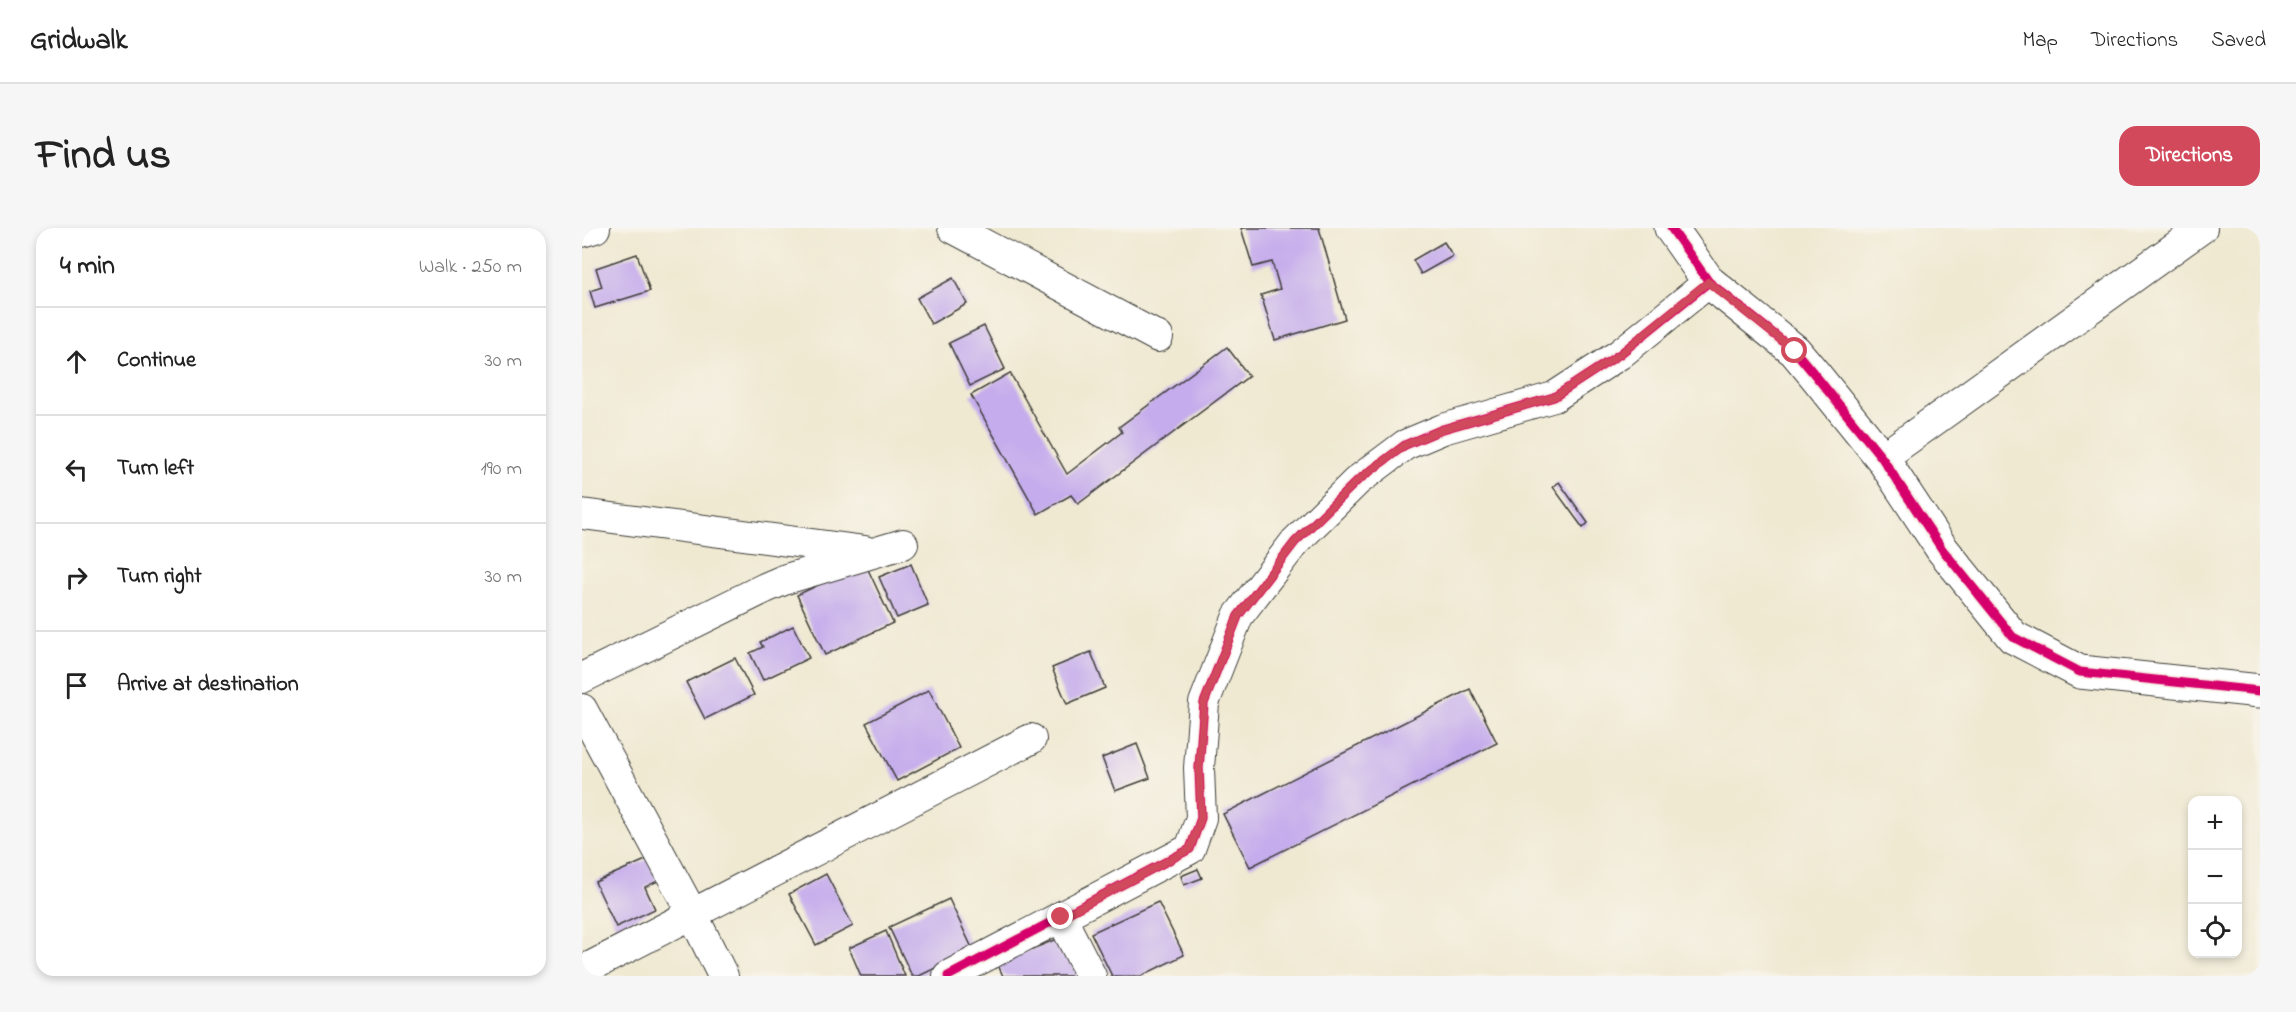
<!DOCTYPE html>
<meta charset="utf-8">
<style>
:root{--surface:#fff;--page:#f6f6f6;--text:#222;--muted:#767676;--line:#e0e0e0;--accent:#d1495b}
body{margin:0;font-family:"Indie Flower",sans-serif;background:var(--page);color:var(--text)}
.controls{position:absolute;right:18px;bottom:18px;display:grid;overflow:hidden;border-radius:12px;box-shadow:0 3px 9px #0003}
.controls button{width:54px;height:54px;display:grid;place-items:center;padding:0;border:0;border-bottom:2px solid var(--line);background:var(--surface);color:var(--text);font:30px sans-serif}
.stop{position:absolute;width:18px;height:18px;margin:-14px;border:4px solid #d1495b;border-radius:50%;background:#fff}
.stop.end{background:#d1495b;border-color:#fff;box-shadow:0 2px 6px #0008}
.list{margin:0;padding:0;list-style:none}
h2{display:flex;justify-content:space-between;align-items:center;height:78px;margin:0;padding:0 24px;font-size:26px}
h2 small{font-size:20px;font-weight:400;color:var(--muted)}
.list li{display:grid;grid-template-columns:39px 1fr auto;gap:18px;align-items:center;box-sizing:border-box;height:108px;padding:0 24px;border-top:2px solid var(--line)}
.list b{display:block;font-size:22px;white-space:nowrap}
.list em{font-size:20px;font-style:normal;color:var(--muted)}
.icon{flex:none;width:33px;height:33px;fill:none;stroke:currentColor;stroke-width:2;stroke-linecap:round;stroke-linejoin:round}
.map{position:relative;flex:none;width:1678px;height:748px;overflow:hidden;border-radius:18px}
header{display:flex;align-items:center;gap:36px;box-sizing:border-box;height:84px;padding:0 30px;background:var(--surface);border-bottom:2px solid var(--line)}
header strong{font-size:28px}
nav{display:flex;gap:33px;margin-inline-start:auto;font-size:21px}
.intro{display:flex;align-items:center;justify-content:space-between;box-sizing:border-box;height:144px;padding:0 36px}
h1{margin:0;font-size:42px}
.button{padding:15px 27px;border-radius:18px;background:var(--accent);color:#fff;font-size:21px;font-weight:700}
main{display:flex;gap:36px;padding:0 36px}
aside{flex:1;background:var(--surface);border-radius:18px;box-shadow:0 3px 9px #0003}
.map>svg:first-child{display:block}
.building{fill:#c5acec}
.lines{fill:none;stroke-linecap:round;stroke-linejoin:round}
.minor-casing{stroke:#3c3b37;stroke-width:32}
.tertiary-casing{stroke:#3c3b37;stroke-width:35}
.minor{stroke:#fff;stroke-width:30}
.tertiary{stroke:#fff;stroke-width:33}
.cycleway-casing{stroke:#f7f3e8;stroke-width:13}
.cycleway{stroke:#d6006c;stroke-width:9}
.route{stroke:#d1495b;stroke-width:8}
</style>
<header>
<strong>Gridwalk</strong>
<nav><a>Map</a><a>Directions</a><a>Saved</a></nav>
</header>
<div class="intro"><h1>Find us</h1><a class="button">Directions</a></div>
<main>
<aside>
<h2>4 min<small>Walk · 250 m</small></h2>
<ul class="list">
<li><svg class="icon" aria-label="ahead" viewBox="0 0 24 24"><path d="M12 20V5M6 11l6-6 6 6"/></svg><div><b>Continue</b></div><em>30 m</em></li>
<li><svg class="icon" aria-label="left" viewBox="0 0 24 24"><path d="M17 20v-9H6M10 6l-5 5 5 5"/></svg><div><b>Turn left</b></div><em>190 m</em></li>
<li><svg class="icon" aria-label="right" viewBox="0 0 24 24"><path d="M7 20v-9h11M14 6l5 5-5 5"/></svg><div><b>Turn right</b></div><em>30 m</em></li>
<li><svg class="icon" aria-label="arrive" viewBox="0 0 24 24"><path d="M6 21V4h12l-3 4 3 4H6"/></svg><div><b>Arrive at destination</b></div></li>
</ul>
</aside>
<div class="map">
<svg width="1678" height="748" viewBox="0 0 1678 748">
<rect width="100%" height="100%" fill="#f7f3e8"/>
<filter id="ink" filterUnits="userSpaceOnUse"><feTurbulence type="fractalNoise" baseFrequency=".0167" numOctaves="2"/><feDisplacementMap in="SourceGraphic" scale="12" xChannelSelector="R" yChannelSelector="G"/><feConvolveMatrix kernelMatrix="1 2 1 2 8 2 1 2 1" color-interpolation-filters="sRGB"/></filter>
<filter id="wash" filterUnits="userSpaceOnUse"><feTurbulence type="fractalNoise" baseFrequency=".008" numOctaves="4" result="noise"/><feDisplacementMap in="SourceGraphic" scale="24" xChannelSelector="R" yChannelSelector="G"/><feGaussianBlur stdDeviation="1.35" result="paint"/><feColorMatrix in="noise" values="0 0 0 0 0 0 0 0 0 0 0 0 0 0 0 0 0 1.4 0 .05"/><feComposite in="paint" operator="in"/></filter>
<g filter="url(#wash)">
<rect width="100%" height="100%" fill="#efe9d2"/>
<g id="blocks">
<g class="building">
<polygon points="659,0 737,0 763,91 693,112 679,67 698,61 690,34 671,39"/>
<polygon points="862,14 871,28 839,46 831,32"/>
<polygon points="55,26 68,63 13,80 8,63 20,59 14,40"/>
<polygon points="371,50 385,76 349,96 335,70"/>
<polygon points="402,98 423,141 388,158 367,115"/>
<polygon points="645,119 667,148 496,276 489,267 456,286 389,167 428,145 485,246 540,204 537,199"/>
<polygon points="977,254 1006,295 1001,300 971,259"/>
<polygon points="283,335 311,395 243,427 215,367"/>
<polygon points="329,336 346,377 315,390 297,349"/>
<polygon points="211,398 227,430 181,452 168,425 181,419 178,414"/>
<polygon points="509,424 523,460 485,476 470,440"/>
<polygon points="153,430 172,467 123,491 104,454"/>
<polygon points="888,461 915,515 668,639 641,586"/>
<polygon points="347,462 377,520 315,553 284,495"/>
<polygon points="555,516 568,550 533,563 520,530"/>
<polygon points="66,631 76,653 63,659 73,681 34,699 13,654"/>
<polygon points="616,641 620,650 602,657 599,648"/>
<polygon points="244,646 271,698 234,717 207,666"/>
<polygon points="367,671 391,722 337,748 330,748 307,699"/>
<polygon points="576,674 602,727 559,748 530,748 509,705"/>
<polygon points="304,703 323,748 279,748 267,720"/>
<polygon points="480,709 496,748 421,748 415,735"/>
</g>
</g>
</g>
<g filter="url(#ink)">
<use href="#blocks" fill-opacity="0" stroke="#3c3b37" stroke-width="1.5"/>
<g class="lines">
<defs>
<g id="minor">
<polyline points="371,0 576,109"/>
<polyline points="0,4 13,0"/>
<polyline points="1300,230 1620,0"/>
<polyline points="0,286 283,323"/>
<polyline points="0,450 183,360 204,351 321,316"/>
<polyline points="0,481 110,685 141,748"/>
<polyline points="479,689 509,748"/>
<polyline points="0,743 449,511"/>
<polyline points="366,748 608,621 619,590 617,540 622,475 656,388 713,314 775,253 823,217 861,201 972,169 1038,126 1127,54"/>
</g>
<polyline id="tertiary" points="1089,0 1127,54 1213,123 1233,147 1300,230 1360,321 1431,409 1498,444 1678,463"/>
</defs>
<use href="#minor" class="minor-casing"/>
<use href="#tertiary" class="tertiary-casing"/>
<use href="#minor" class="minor"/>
<use href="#tertiary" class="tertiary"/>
<defs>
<g id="cycleway">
<polyline points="1089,0 1127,54 1213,123 1233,147 1300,230 1360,321 1431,409 1498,444 1678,463"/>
<polyline points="366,748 608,621 619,590 617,540 622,475 656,388 713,314 775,253 823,217 861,201 972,169 1038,126 1127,54"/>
</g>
</defs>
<use href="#cycleway" class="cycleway-casing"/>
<use href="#cycleway" class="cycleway"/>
</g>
</g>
<g class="lines" filter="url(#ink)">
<polyline class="route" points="479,689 608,621 619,590 617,540 622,475 656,388 713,314 775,253 823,217 861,201 972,169 1038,126 1126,54 1213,123"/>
</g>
</svg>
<div class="controls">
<button>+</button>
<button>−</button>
<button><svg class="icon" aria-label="locate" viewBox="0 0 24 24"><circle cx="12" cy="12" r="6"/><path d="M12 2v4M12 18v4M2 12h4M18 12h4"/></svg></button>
</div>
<div class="stop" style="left:1213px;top:123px"></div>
<div class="stop end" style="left:479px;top:689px"></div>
</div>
</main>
